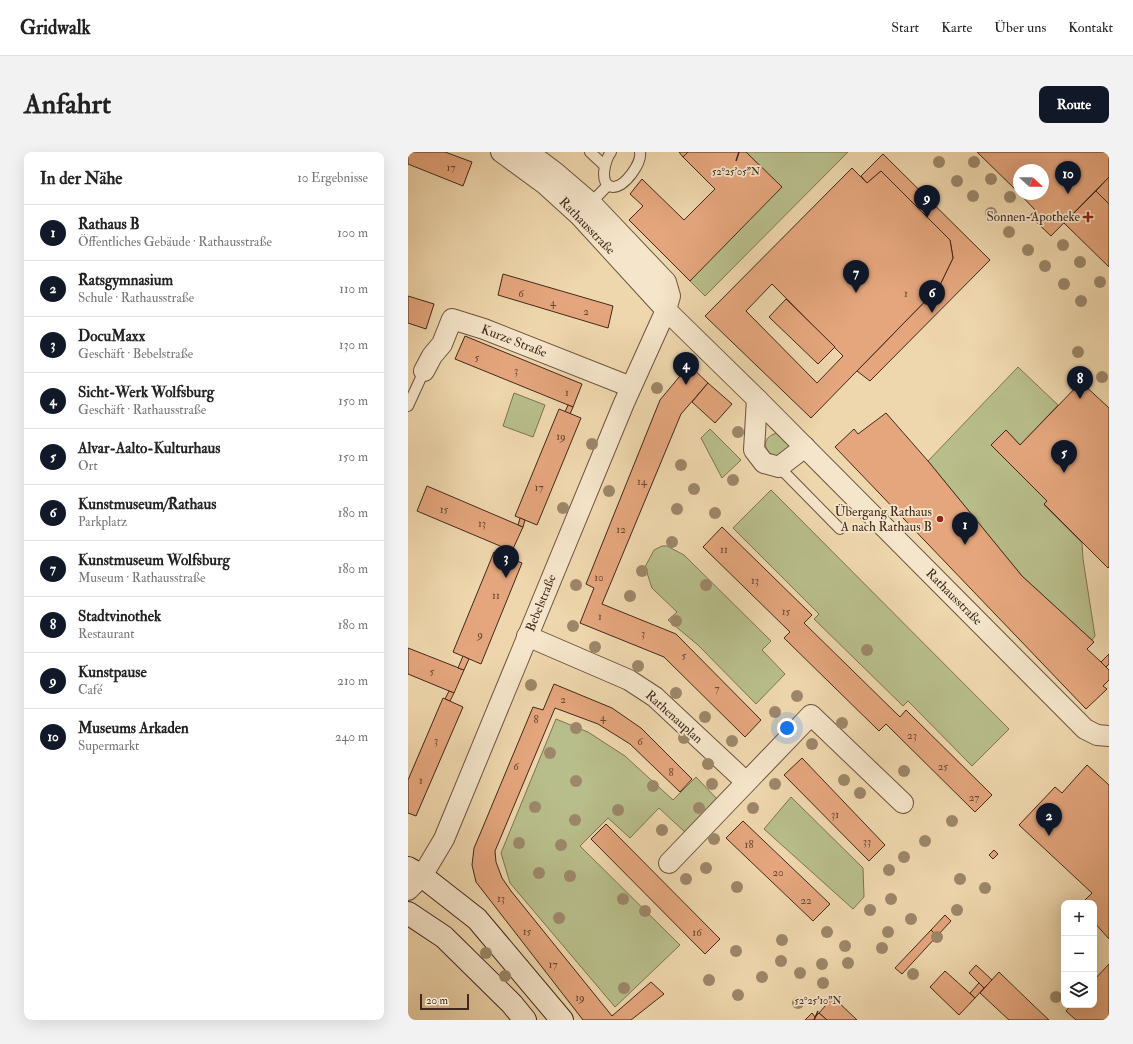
<!DOCTYPE html>
<html lang="de">
<meta charset="utf-8">
<style>
:root{--surface:#fff;--page:#f2f2f2;--text:#222;--muted:#767676;--line:#e0e0e0;--accent:#111827}
body{margin:0;font-family:"IM FELL Double Pica",serif;background:var(--page);color:var(--text)}
.controls{position:absolute;right:12px;bottom:12px;display:grid;overflow:hidden;border-radius:8px;box-shadow:0 4px 16px #0002}
.controls button{width:36px;height:36px;display:grid;place-items:center;padding:0;border:0;border-bottom:1px solid var(--line);background:var(--surface);color:var(--text);font:20px sans-serif}
.compass{position:absolute;left:605px;top:12px;width:36px;height:36px;border-radius:50%;background:var(--surface);box-shadow:0 4px 16px #0002;rotate:111deg}
.scale{position:absolute;left:12px;bottom:10px;width:49px;box-sizing:border-box;padding-left:4px;border:2px solid #41281b;border-top:0;font-size:11px;line-height:14px;white-space:nowrap;color:#41281b;-webkit-text-stroke:3px #f5e5ca;paint-order:stroke}
.you{position:absolute;left:379px;top:576px;width:14px;height:14px;margin:-10px;border:3px solid #fff;border-radius:50%;background:#1a73e8;box-shadow:0 0 0 6px #1a73e833}
.badge{display:grid;place-items:center;width:26px;height:26px;border-radius:50%;background:var(--accent);color:#fff;font-size:13px;font-weight:700}
.pin{position:absolute;translate:-50% -33px;filter:drop-shadow(0 1px 2px #0008)}
.pin::after{content:'';position:absolute;top:21px;width:14px;height:12px;background:inherit;clip-path:polygon(0 0,100% 0,50% 100%)}
.list{margin:0;padding:0;list-style:none}
h2{display:flex;justify-content:space-between;align-items:center;height:52px;margin:0;padding:0 16px;font-size:17px}
h2 small{font-size:13px;font-weight:400;color:var(--muted)}
.list li{display:grid;grid-template-columns:26px 1fr auto;gap:12px;align-items:center;box-sizing:border-box;height:56px;padding:0 16px;border-top:1px solid var(--line)}
.list b{display:block;font-size:15px;white-space:nowrap}
.list p{margin:0;font-size:13px;white-space:nowrap;color:var(--muted)}
.list em{font-size:13px;font-style:normal;color:var(--muted)}
.icon{flex:none;width:22px;height:22px;fill:none;stroke:currentColor;stroke-width:2;stroke-linecap:round;stroke-linejoin:round}
.map{position:relative;flex:none;width:701px;height:868px;overflow:hidden;border-radius:8px}
header{display:flex;align-items:center;gap:24px;box-sizing:border-box;height:56px;padding:0 20px;background:var(--surface);border-bottom:1px solid var(--line)}
header strong{font-size:19px}
nav{display:flex;gap:22px;margin-inline-start:auto;font-size:14px}
.intro{display:flex;align-items:center;justify-content:space-between;box-sizing:border-box;height:96px;padding:0 24px}
h1{margin:0;font-size:28px}
.button{padding:10px 18px;border-radius:8px;background:var(--accent);color:#fff;font-size:14px;font-weight:700}
main{display:flex;gap:24px;padding:0 24px}
aside{flex:1;background:var(--surface);border-radius:8px;box-shadow:0 4px 16px #0002}
.map>svg:first-child{display:block}
.green{fill:#b8be8b;stroke:#7c7353}
.building{fill:#e5a67d;stroke:#41281b;fill-rule:evenodd}
.lines{fill:none;stroke-linecap:round;stroke-linejoin:round}
.lane-casing{stroke:#6c5440;stroke-width:12}
.street-casing{stroke:#6c5440;stroke-width:22}
.secondary-casing{stroke:#41281b;stroke-width:24}
.lane{stroke:#f5e5ca;stroke-width:10}
.street{stroke:#f5e5ca;stroke-width:20}
.secondary{stroke:#f5e5ca;stroke-width:22}
.tree{fill:#9c8769}
.ticks{fill:none;stroke:#41281b;stroke-width:1.5}
.poi-dot{fill:#8f2418;stroke:#f5e5ca;stroke-width:1.5}
.labels{text-anchor:middle;dominant-baseline:central;stroke-width:3.5;stroke-linejoin:round;paint-order:stroke}
.number-label{font-size:11px;fill:#6a4834}
.poi-label{font-size:13px;fill:#41281b;stroke:#f5e5ca;text-anchor:end}
.street-label{font-size:13px;fill:#41281b;stroke:#f5e5ca}
.ticks-label{font-size:10px;text-anchor:middle;fill:#41281b;stroke:#f5e5ca;stroke-width:3.5;stroke-linejoin:round;paint-order:stroke}
</style>
<header>
<strong>Gridwalk</strong>
<nav><a>Start</a><a>Karte</a><a>Über uns</a><a>Kontakt</a></nav>
</header>
<div class="intro"><h1>Anfahrt</h1><a class="button">Route</a></div>
<main>
<aside>
<h2>In der Nähe<small>10 Ergebnisse</small></h2>
<ul class="list">
<li><span class="badge">1</span><div><b>Rathaus B</b><p>Öffentliches Gebäude · Rathausstraße</p></div><em>100 m</em></li>
<li><span class="badge">2</span><div><b>Ratsgymnasium</b><p>Schule · Rathausstraße</p></div><em>110 m</em></li>
<li><span class="badge">3</span><div><b>DocuMaxx</b><p>Geschäft · Bebelstraße</p></div><em>130 m</em></li>
<li><span class="badge">4</span><div><b>Sicht-Werk Wolfsburg</b><p>Geschäft · Rathausstraße</p></div><em>150 m</em></li>
<li><span class="badge">5</span><div><b>Alvar-Aalto-Kulturhaus</b><p>Ort</p></div><em>150 m</em></li>
<li><span class="badge">6</span><div><b>Kunstmuseum/Rathaus</b><p>Parkplatz</p></div><em>180 m</em></li>
<li><span class="badge">7</span><div><b>Kunstmuseum Wolfsburg</b><p>Museum · Rathausstraße</p></div><em>180 m</em></li>
<li><span class="badge">8</span><div><b>Stadtvinothek</b><p>Restaurant</p></div><em>180 m</em></li>
<li><span class="badge">9</span><div><b>Kunstpause</b><p>Café</p></div><em>210 m</em></li>
<li><span class="badge">10</span><div><b>Museums Arkaden</b><p>Supermarkt</p></div><em>240 m</em></li>
</ul>
</aside>
<div class="map">
<svg width="701" height="868" viewBox="0 0 701 868">
<rect width="100%" height="100%" fill="#efd7ad"/>
<filter id="stains"><feTurbulence type="fractalNoise" baseFrequency=".005" numOctaves="4"/><feColorMatrix values="0 0 0 0 .2 0 0 0 0 .09 0 0 0 0 .02 0 0 0 .5 -.17"/></filter>
<radialGradient id="worn" r=".72"><stop offset=".6" stop-color="#630" stop-opacity="0"/><stop offset="1" stop-color="#630" stop-opacity=".3"/></radialGradient>
<g class="green">
<polygon points="338,0 440,0 297,144 282,129"/>
<polygon points="610,215 650,253 612,293 598,278 639,349 636,353 674,391 675,407 687,484 684,488 614,424 520,309"/>
<polygon points="106,241 137,253 125,285 95,274"/>
<polygon points="302,277 333,308 314,326 293,286"/>
<path d="M369,281l12,11c-7,30 -41,-3 -12,-11z"/>
<polygon points="363,338 601,577 564,614 500,549 495,554 406,467 411,462 325,376"/>
<polygon points="254,394 259,394 276,403 363,489 354,498 377,522 348,552 290,493 260,468 269,460 244,436 237,415 246,398"/>
<polygon points="148,567 180,580 217,604 265,648 288,625 312,650 280,683 251,656 222,686 200,666 172,694 272,793 207,855 102,731 93,701"/>
<polygon points="383,645 455,716 456,745 445,757 356,677"/>
</g>
<g class="building">
<polygon points="0,0 37,0 64,10 55,34 0,12"/>
<polygon points="271,0 280,0 275,5"/>
<polygon points="280,0 338,0 374,35 282,129 221,68 235,54 222,42 234,27 276,68 307,37 275,5"/>
<polygon points="569,0 701,0 701,25 643,84 622,64 627,58 612,42 635,42 635,18 611,18 611,41"/>
<polygon points="475,2 582,108 462,229 449,219 531,135 545,106 542,88 473,19 459,31 453,24"/>
<path d="M444,16l15,15 14,-12 69,69 3,18 -14,29 -128,131 -106,-102zM364,132l71,72 -26,27 -71,-72z"/>
<polygon points="701,25 701,52 688,39"/>
<polygon points="688,39 701,52 701,115 656,71"/>
<polygon points="95,122 205,154 200,176 90,143"/>
<polygon points="0,144 26,152 18,177 0,171"/>
<polygon points="378,147 427,195 410,212 361,165"/>
<polygon points="57,184 174,232 165,255 47,207"/>
<polygon points="281,213 300,231 273,262 194,452 268,482 353,568 337,585 256,505 172,471 186,436 178,432 252,248"/>
<polygon points="673,230 701,256 701,415 700,416 636,352 639,349 583,293 598,278 612,293"/>
<polygon points="300,231 324,252 307,271 284,250"/>
<polygon points="160,253 165,255 162,262 157,260"/>
<polygon points="151,257 173,266 129,373 107,364"/>
<polygon points="478,261 520,309 614,424 686,490 679,497 693,510 701,502 701,512 698,515 701,518 701,528 695,534 699,537 678,557 427,295 446,277 450,282"/>
<polygon points="19,334 115,375 104,399 9,359"/>
<polygon points="112,366 117,368 115,375 110,373"/>
<polygon points="314,375 404,463 396,471 492,565 498,558 584,643 567,660 478,572 471,579 376,486 382,480 295,395"/>
<polygon points="99,397 104,399 102,406 96,404"/>
<polygon points="86,400 114,411 73,512 45,500"/>
<polygon points="0,496 56,518 46,541 0,522"/>
<polygon points="701,502 701,512 698,515 693,510"/>
<polygon points="55,504 61,507 56,518 50,516"/>
<polygon points="146,532 204,556 233,576 284,627 272,640 222,592 190,572 147,556 87,699 88,710 94,726 103,739 204,864 243,830 256,842 223,868 175,868 68,730 64,713 66,696 72,682 125,555 135,558"/>
<polygon points="41,539 46,541 42,549 37,547"/>
<polygon points="35,546 55,555 8,664 0,661 0,628"/>
<polygon points="394,606 477,693 461,709 376,623"/>
<polygon points="679,613 701,633 701,787 686,770 686,751 674,751 684,741 611,673 647,635 654,641"/>
<polygon points="335,669 422,752 405,769 318,686"/>
<polygon points="198,672 312,787 297,802 183,687"/>
<polygon points="586,698 590,702 585,707 581,703"/>
<polygon points="537,763 543,769 529,784 523,778"/>
<polygon points="523,778 529,784 494,822 487,816"/>
<polygon points="701,812 701,868 668,868 658,859 663,853 686,853 686,828"/>
<polygon points="568,813 584,828 576,836 561,821"/>
<polygon points="537,819 567,846 551,863 522,835"/>
<polygon points="591,820 623,851 641,868 601,868 572,841"/>
<polygon points="571,831 576,836 567,846 562,841"/>
<polygon points="425,845 449,868 419,868 411,861"/>
<polygon points="404,861 407,865 411,861 419,868 397,868"/>
</g>
<g class="lines">
<defs>
<g id="lane">
<polyline points="182,0 196,13"/>
<path d="M203,0c-6,7 -13,34 2,35 12,0 29,-24 27,-35"/>
<polyline points="181,53 200,33"/>
<polyline points="0,254 16,219"/>
<polyline points="371,315 432,377"/>
</g>
<g id="street">
<polyline points="93,0 138,33 171,63 258,158 349,247 677,577 689,583 701,584"/>
<polyline points="16,219 24,204 34,192 44,167 76,177 223,235"/>
<polyline points="349,247 346,298 356,311 371,315 397,295"/>
<polyline points="119,484 221,528 247,545 338,630"/>
<polyline points="261,711 403,563 495,651"/>
<polyline points="0,738 14,724 36,687 216,251 258,158 262,144 258,130 183,51 148,21 120,0"/>
</g>
<g id="secondary">
<polyline points="0,716 14,724 69,767 154,868"/>
<polyline points="0,761 36,785 104,852 117,868"/>
</g>
</defs>
<use href="#lane" class="lane-casing"/>
<use href="#street" class="street-casing"/>
<use href="#secondary" class="secondary-casing"/>
<use href="#lane" class="lane"/>
<use href="#street" class="street"/>
<use href="#secondary" class="secondary"/>
</g>
<g class="tree">
<circle cx="531" cy="10" r="6"/>
<circle cx="566" cy="10" r="6"/>
<circle cx="583" cy="27" r="6"/>
<circle cx="549" cy="29" r="6"/>
<circle cx="565" cy="44" r="6"/>
<circle cx="602" cy="45" r="6"/>
<circle cx="583" cy="61" r="6"/>
<circle cx="601" cy="80" r="6"/>
<circle cx="655" cy="93" r="6"/>
<circle cx="620" cy="98" r="6"/>
<circle cx="672" cy="110" r="6"/>
<circle cx="637" cy="114" r="6"/>
<circle cx="692" cy="130" r="6"/>
<circle cx="656" cy="132" r="6"/>
<circle cx="673" cy="149" r="6"/>
<circle cx="670" cy="200" r="6"/>
<circle cx="694" cy="225" r="6"/>
<circle cx="249" cy="236" r="6"/>
<circle cx="330" cy="280" r="6"/>
<circle cx="184" cy="292" r="6"/>
<circle cx="273" cy="313" r="6"/>
<circle cx="325" cy="328" r="6"/>
<circle cx="286" cy="337" r="6"/>
<circle cx="201" cy="339" r="6"/>
<circle cx="155" cy="356" r="6"/>
<circle cx="269" cy="357" r="6"/>
<circle cx="307" cy="361" r="6"/>
<circle cx="264" cy="390" r="6"/>
<circle cx="234" cy="419" r="6"/>
<circle cx="168" cy="433" r="6"/>
<circle cx="298" cy="433" r="6"/>
<circle cx="222" cy="444" r="6"/>
<circle cx="268" cy="469" r="6"/>
<circle cx="165" cy="474" r="6"/>
<circle cx="187" cy="495" r="6"/>
<circle cx="459" cy="498" r="6"/>
<circle cx="230" cy="514" r="6"/>
<circle cx="123" cy="533" r="6"/>
<circle cx="268" cy="541" r="6"/>
<circle cx="389" cy="544" r="6"/>
<circle cx="367" cy="560" r="6"/>
<circle cx="297" cy="565" r="6"/>
<circle cx="434" cy="571" r="6"/>
<circle cx="168" cy="576" r="6"/>
<circle cx="276" cy="586" r="6"/>
<circle cx="324" cy="589" r="6"/>
<circle cx="404" cy="592" r="6"/>
<circle cx="142" cy="601" r="6"/>
<circle cx="300" cy="612" r="6"/>
<circle cx="496" cy="619" r="6"/>
<circle cx="436" cy="628" r="6"/>
<circle cx="168" cy="629" r="6"/>
<circle cx="304" cy="632" r="6"/>
<circle cx="367" cy="632" r="6"/>
<circle cx="245" cy="634" r="6"/>
<circle cx="452" cy="641" r="6"/>
<circle cx="127" cy="655" r="6"/>
<circle cx="291" cy="656" r="6"/>
<circle cx="345" cy="656" r="6"/>
<circle cx="210" cy="658" r="6"/>
<circle cx="167" cy="668" r="6"/>
<circle cx="544" cy="669" r="6"/>
<circle cx="254" cy="678" r="6"/>
<circle cx="306" cy="687" r="6"/>
<circle cx="517" cy="689" r="6"/>
<circle cx="111" cy="691" r="6"/>
<circle cx="153" cy="693" r="6"/>
<circle cx="496" cy="705" r="6"/>
<circle cx="298" cy="716" r="6"/>
<circle cx="481" cy="718" r="6"/>
<circle cx="131" cy="721" r="6"/>
<circle cx="162" cy="724" r="6"/>
<circle cx="278" cy="727" r="6"/>
<circle cx="552" cy="727" r="6"/>
<circle cx="329" cy="735" r="6"/>
<circle cx="577" cy="736" r="6"/>
<circle cx="215" cy="747" r="6"/>
<circle cx="483" cy="747" r="6"/>
<circle cx="462" cy="758" r="6"/>
<circle cx="549" cy="758" r="6"/>
<circle cx="237" cy="759" r="6"/>
<circle cx="151" cy="766" r="6"/>
<circle cx="503" cy="767" r="6"/>
<circle cx="419" cy="780" r="6"/>
<circle cx="480" cy="780" r="6"/>
<circle cx="529" cy="785" r="6"/>
<circle cx="374" cy="788" r="6"/>
<circle cx="437" cy="794" r="6"/>
<circle cx="474" cy="796" r="6"/>
<circle cx="328" cy="799" r="6"/>
<circle cx="78" cy="801" r="6"/>
<circle cx="373" cy="809" r="6"/>
<circle cx="440" cy="811" r="6"/>
<circle cx="414" cy="812" r="6"/>
<circle cx="392" cy="821" r="6"/>
<circle cx="505" cy="822" r="6"/>
<circle cx="97" cy="824" r="6"/>
<circle cx="354" cy="825" r="6"/>
<circle cx="301" cy="828" r="6"/>
<circle cx="415" cy="831" r="6"/>
<circle cx="216" cy="836" r="6"/>
<circle cx="330" cy="843" r="6"/>
<circle cx="648" cy="845" r="6"/>
<circle cx="390" cy="851" r="6"/>
</g>
<path class="ticks" d="M328,9l3,-9M406,868l4,-9"/>
<g class="poi-dot">
<path d="M678 59h4v4h4v4h-4v4h-4v-4h-4v-4h4z"/>
<circle cx="532" cy="367" r="4"/>
</g>
<g class="labels">
<g class="number-label">
<text x="43" y="15">17</text>
<text x="113" y="141">6</text>
<text x="498" y="141">1</text>
<text x="145" y="150">4</text>
<text x="178" y="159">2</text>
<text x="69" y="205">5</text>
<text x="108" y="218">3</text>
<text x="159" y="240">1</text>
<text x="153" y="284">19</text>
<text x="234" y="329">14</text>
<text x="131" y="335">17</text>
<text x="36" y="357">15</text>
<text x="74" y="371">13</text>
<text x="213" y="377">12</text>
<text x="316" y="397">11</text>
<text x="191" y="425">10</text>
<text x="347" y="428">13</text>
<text x="88" y="443">11</text>
<text x="378" y="459">15</text>
<text x="192" y="464">1</text>
<text x="235" y="481">3</text>
<text x="72" y="482">9</text>
<text x="276" y="503">5</text>
<text x="24" y="519">5</text>
<text x="309" y="536">7</text>
<text x="155" y="547">2</text>
<text x="195" y="565">4</text>
<text x="128" y="567">8</text>
<text x="504" y="583">23</text>
<text x="28" y="588">3</text>
<text x="232" y="589">6</text>
<text x="108" y="614">6</text>
<text x="535" y="614">25</text>
<text x="263" y="620">8</text>
<text x="13" y="628">1</text>
<text x="566" y="645">27</text>
<text x="427" y="662">31</text>
<text x="459" y="689">33</text>
<text x="341" y="692">18</text>
<text x="370" y="720">20</text>
<text x="93" y="746">13</text>
<text x="398" y="748">22</text>
<text x="119" y="779">15</text>
<text x="289" y="780">16</text>
<text x="145" y="812">17</text>
<text x="172" y="845">19</text>
</g>
<g class="poi-label">
<text x="672" y="65">Sonnen-Apotheke</text>
<text x="524" y="360">Übergang Rathaus<tspan x="524" dy="15">A nach Rathaus B</tspan></text>
</g>
<g class="street-label">
<text transform="translate(179 74) rotate(46)">Rathausstraße</text>
<text transform="translate(106 189) rotate(21)">Kurze Straße</text>
<text transform="translate(546 445) rotate(45)">Rathausstraße</text>
<text transform="translate(133 451) rotate(-68)">Bebelstraße</text>
<text transform="translate(266 565) rotate(42)">Rathenauplan</text>
</g>
</g>
<g class="ticks-label">
<text x="328" y="23">52°25'05"N</text>
<text x="410" y="852">52°25'10"N</text>
</g>
<rect width="100%" height="100%" filter="url(#stains)"/>
<rect width="100%" height="100%" fill="url(#worn)"/>
</svg>
<div class="controls">
<button>+</button>
<button>−</button>
<button><svg class="icon" aria-label="layers" viewBox="0 0 24 24"><path d="M12 4l9 5-9 5-9-5zM3 14l9 5 9-5"/></svg></button>
</div>
<svg class="compass" viewBox="-18 -18 36 36"><path d="M0-13l5 13h-10z" fill="#e53935"/><path d="M0 13l5-13h-10z" fill="#767676"/></svg>
<div class="scale">20 m</div>
<div class="you"></div>
<div class="pin badge" style="left:557px;top:393px">1</div>
<div class="pin badge" style="left:641px;top:684px">2</div>
<div class="pin badge" style="left:98px;top:426px">3</div>
<div class="pin badge" style="left:278px;top:233px">4</div>
<div class="pin badge" style="left:656px;top:321px">5</div>
<div class="pin badge" style="left:524px;top:161px">6</div>
<div class="pin badge" style="left:448px;top:141px">7</div>
<div class="pin badge" style="left:672px;top:247px">8</div>
<div class="pin badge" style="left:519px;top:66px">9</div>
<div class="pin badge" style="left:660px;top:42px">10</div>
</div>
</main>
